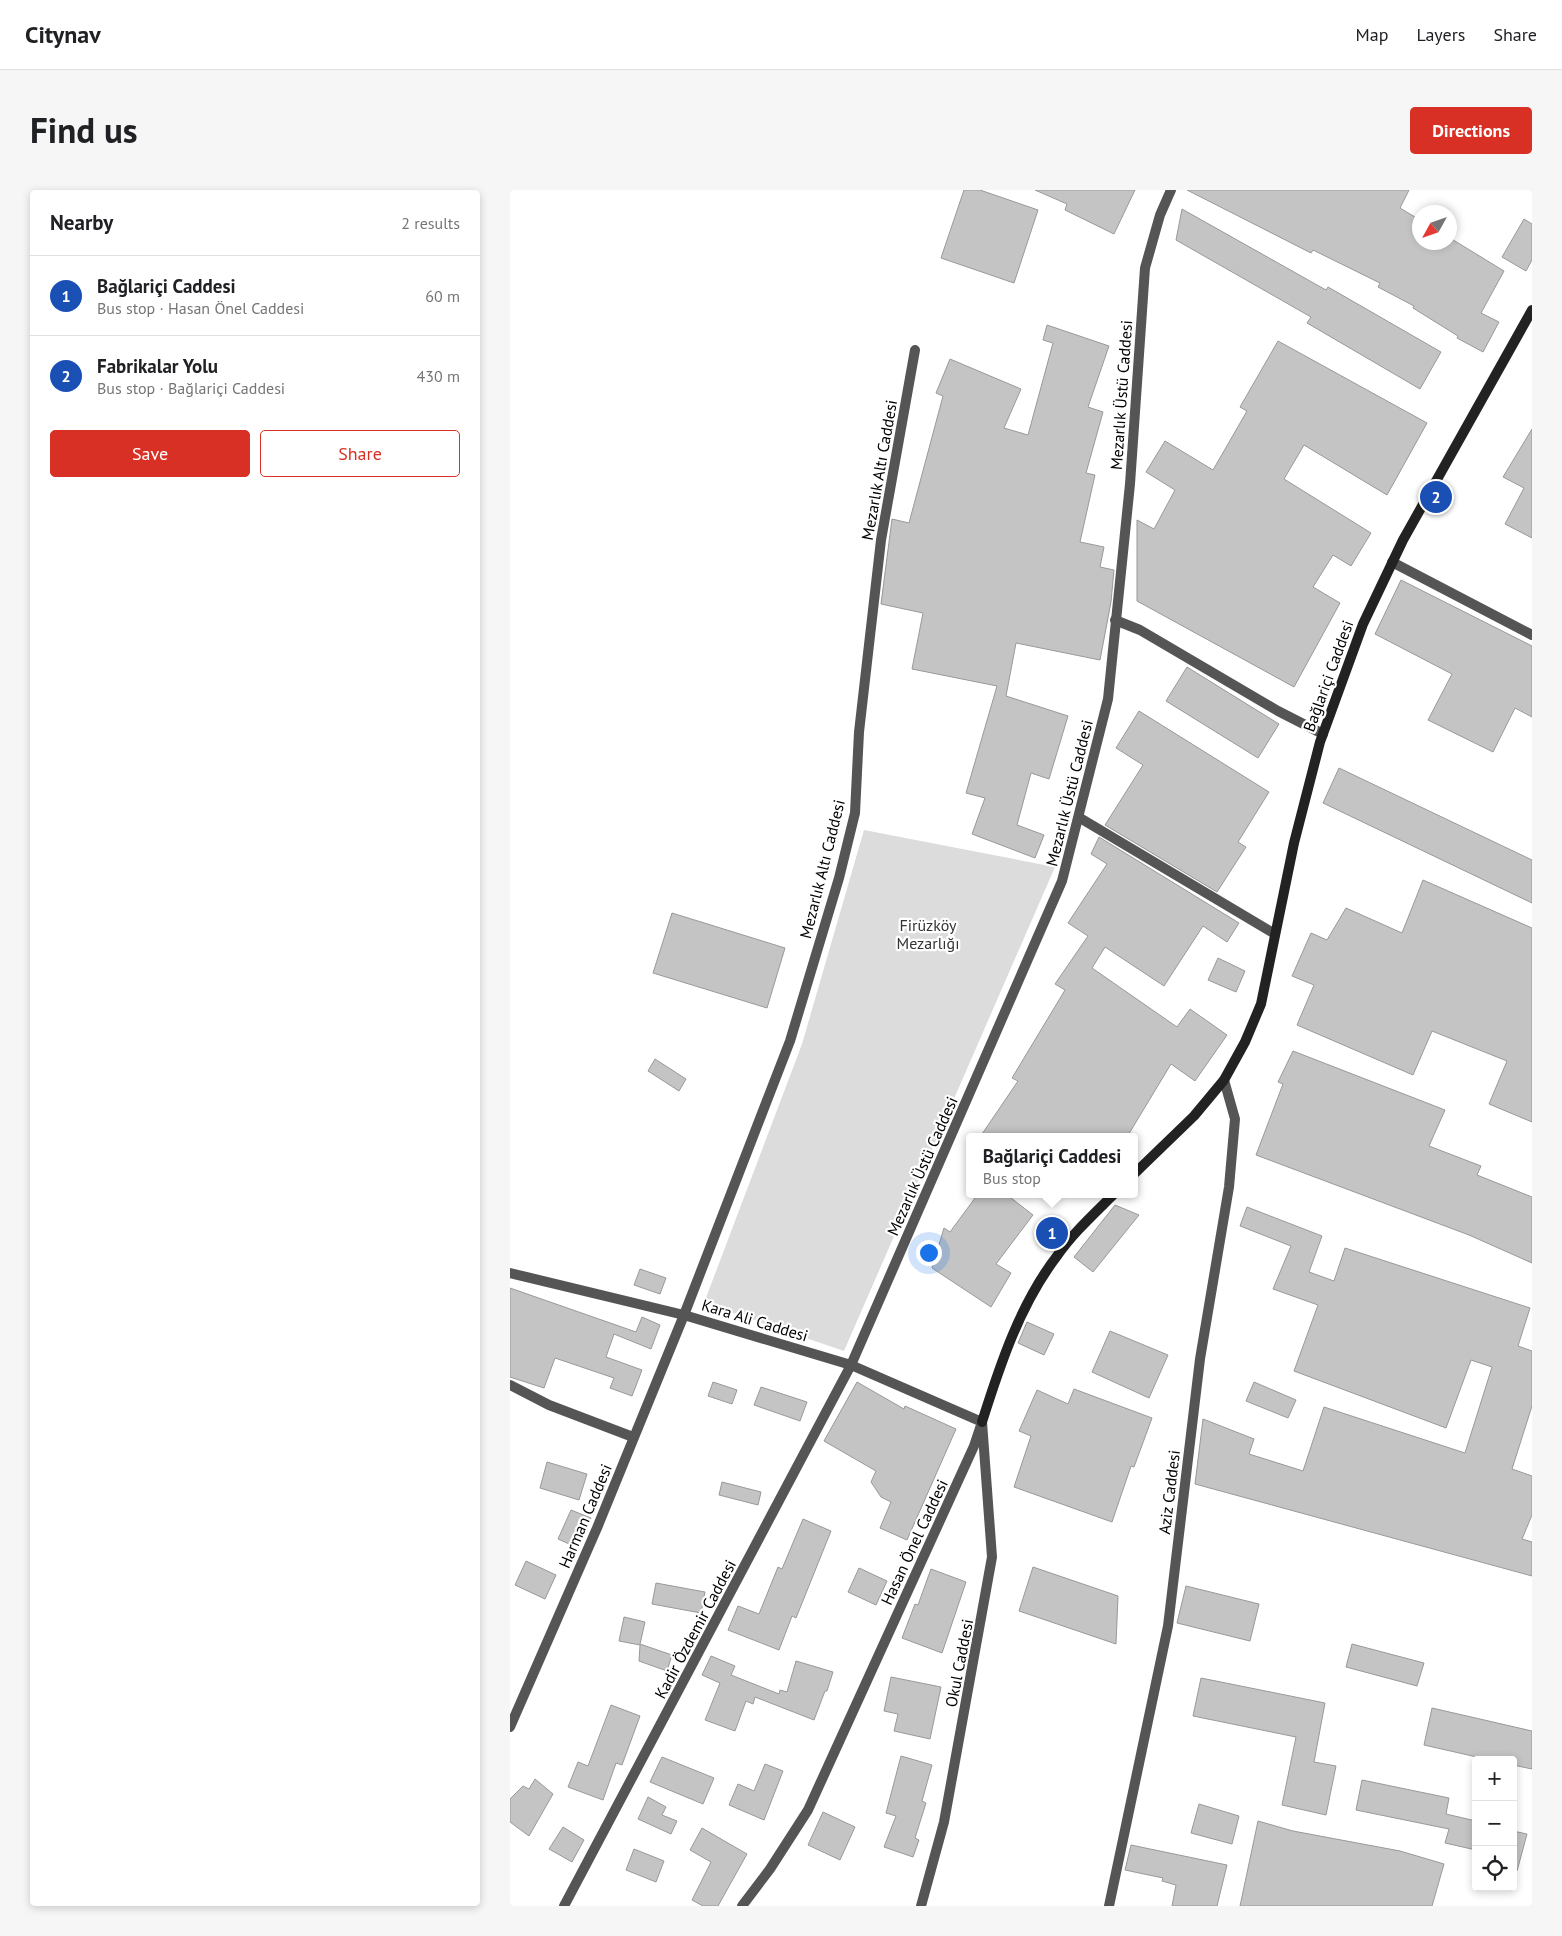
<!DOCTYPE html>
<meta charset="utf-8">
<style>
:root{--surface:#fff;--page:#f6f6f6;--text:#202124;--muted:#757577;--line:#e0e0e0;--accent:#d93025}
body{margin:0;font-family:"PT Sans",sans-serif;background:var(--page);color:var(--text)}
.controls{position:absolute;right:15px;bottom:15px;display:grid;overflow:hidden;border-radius:5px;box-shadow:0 2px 8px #0003}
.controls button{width:45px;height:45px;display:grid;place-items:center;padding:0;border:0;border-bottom:1px solid var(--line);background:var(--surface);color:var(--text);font:25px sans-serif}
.compass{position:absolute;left:902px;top:15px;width:45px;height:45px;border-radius:50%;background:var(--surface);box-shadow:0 2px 8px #0003;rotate:230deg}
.you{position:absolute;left:418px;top:1062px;width:18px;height:18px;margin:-12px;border:4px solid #fff;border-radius:50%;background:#1a73e8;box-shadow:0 0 0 8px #1a73e833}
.badge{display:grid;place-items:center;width:32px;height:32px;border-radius:50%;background:var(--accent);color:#fff;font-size:16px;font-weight:700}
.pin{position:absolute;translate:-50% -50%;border:2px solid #fff;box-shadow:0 1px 5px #0006}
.popup{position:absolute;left:456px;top:943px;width:172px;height:65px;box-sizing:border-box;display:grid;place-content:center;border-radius:5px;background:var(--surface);filter:drop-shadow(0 1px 4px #0005);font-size:16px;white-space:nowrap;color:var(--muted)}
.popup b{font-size:19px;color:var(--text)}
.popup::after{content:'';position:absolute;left:50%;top:100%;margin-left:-10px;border:10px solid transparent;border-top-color:var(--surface)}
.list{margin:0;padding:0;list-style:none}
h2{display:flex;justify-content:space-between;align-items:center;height:65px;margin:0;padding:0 20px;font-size:21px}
h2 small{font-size:16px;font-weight:400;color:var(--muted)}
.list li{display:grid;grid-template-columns:32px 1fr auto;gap:15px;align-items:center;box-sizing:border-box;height:80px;padding:0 20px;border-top:1px solid var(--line)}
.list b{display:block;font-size:19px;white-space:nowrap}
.list p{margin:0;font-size:16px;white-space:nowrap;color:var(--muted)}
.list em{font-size:16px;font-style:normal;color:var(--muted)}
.actions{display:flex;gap:10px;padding:15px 20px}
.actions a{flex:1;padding:11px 0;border:1px solid var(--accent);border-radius:5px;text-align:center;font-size:18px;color:var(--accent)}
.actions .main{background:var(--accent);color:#fff}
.icon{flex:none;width:28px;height:28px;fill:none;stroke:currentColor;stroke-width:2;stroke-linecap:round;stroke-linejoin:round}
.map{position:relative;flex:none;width:1022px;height:1716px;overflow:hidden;border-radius:5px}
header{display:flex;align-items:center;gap:30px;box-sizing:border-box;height:70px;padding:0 25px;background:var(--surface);border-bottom:1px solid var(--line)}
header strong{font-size:24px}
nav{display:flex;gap:28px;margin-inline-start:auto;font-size:18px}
.intro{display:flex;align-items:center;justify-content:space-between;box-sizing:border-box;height:120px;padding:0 30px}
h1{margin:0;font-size:35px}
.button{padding:12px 22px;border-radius:5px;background:var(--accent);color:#fff;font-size:18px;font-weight:700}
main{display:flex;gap:30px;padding:0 30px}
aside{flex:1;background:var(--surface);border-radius:5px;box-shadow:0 2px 8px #0003}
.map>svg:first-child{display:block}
.green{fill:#dcdcdc}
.building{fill:#c4c4c4;stroke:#999}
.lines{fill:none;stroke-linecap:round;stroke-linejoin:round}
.minor{stroke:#555;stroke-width:10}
.tertiary{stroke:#555;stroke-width:10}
.secondary{stroke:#222;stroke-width:10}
.labels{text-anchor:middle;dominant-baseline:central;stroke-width:4.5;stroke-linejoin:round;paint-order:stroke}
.street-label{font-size:16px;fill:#000;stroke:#fff}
.park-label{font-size:16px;fill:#333;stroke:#fff}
</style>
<header>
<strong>Citynav</strong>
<nav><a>Map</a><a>Layers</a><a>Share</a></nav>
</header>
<div class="intro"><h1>Find us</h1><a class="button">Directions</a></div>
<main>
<aside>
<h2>Nearby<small>2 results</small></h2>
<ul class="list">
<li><span class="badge" style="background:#1a4fb4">1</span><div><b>Bağlariçi Caddesi</b><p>Bus stop · Hasan Önel Caddesi</p></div><em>60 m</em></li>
<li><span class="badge" style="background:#1a4fb4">2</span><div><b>Fabrikalar Yolu</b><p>Bus stop · Bağlariçi Caddesi</p></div><em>430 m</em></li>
</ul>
<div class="actions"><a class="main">Save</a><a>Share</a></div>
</aside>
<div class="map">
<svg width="1022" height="1716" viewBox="0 0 1022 1716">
<rect width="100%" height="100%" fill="#fff"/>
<polygon class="green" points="354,640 545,677 334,1161 194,1113 292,854"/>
<g class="building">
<polygon points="454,0 470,0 528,20 504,93 431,68"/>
<polygon points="525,0 625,0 604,44 555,20 557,14"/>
<polygon points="677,0 899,0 890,18 910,30 910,52 940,52 940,48 994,81 971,123 989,132 973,162 947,148 948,146 903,118 904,116 868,97 870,93 803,60 801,63"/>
<polygon points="672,19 816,100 818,97 931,162 910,199 797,133 801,127 666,50"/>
<polygon points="1014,29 1022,34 1022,70 1016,81 992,67"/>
<polygon points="537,135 599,156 578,217 593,222 576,283 585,285 570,352 594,357 590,377 604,380 601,412 590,470 506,453 496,506 558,526 539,589 521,583 507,635 534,645 525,668 462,644 475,608 456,603 487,496 402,479 413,423 371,414 382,329 399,333 433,206 426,203 440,169 511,199 494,238 518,245 543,153 533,150"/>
<polygon points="768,151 917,233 877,305 794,255 774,289 861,343 841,376 823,365 803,397 830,413 784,497 627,411 627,330 644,339 665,300 636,282 655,251 703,280 737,221 730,217"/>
<polygon points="1022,239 1022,348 995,334 1014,298 993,287"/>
<polygon points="891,390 1022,456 1022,527 1005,518 983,562 918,530 942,484 865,444"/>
<polygon points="677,477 769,534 748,568 656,511"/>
<polygon points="629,521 759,602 728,652 736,657 707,702 595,635 633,575 606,558"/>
<polygon points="829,578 1022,670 1022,713 813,613"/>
<polygon points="589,647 729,733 717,752 693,736 654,796 595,757 582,778 667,837 680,819 717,845 685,891 661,874 617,947 470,947 508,891 502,888 555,800 545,794 578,746 558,733 597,674 581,664"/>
<polygon points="913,690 1022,738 1022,932 979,914 997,871 922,841 903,885 787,835 804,795 782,786 801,743 817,750 836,718 892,743"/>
<polygon points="162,723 275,758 257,818 143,783"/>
<polygon points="708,768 735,781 726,802 698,790"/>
<polygon points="783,861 935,920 919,956 971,976 967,985 1022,1007 1022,1073 959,1045 746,965 773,894 768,892"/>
<polygon points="145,869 176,889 169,901 138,881"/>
<polygon points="468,1004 496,1004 523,1025 486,1074 501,1083 481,1117 422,1078 434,1038 440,1042"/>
<polygon points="605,1015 629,1025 583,1082 564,1067"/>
<polygon points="737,1017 812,1046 799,1082 824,1091 835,1058 1020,1118 1008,1156 1022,1161 1022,1216 1002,1279 1022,1286 1022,1325 1012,1349 1022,1352 1022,1386 685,1294 693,1229 744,1249 739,1264 793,1281 814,1217 955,1263 982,1177 961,1170 936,1238 784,1181 808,1115 763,1099 781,1056 730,1036"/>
<polygon points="130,1079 156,1088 150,1104 124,1095"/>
<polygon points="0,1098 126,1142 132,1127 150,1135 141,1159 104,1144 96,1167 132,1180 122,1206 100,1198 104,1188 45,1168 34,1198 0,1187"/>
<polygon points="517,1132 544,1144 534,1165 508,1153"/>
<polygon points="600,1141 658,1165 639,1208 582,1182"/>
<polygon points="203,1192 227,1200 222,1214 198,1206"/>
<polygon points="347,1192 394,1219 395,1216 446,1239 397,1350 370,1338 381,1312 371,1307 361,1292 366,1281 314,1251"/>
<polygon points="744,1192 786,1210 778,1228 736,1211"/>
<polygon points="251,1197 297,1212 290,1231 244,1215"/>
<polygon points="564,1199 642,1228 624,1277 621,1276 602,1332 504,1297 521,1246 509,1241 527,1200 558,1214"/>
<polygon points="37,1272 77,1284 69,1310 30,1298"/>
<polygon points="212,1292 251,1302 248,1315 209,1305"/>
<polygon points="61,1320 81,1328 68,1358 48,1349"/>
<polygon points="293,1329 321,1341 286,1428 282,1426 269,1460 218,1440 228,1416 249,1424 268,1377 272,1379"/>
<polygon points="16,1371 46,1385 35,1409 5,1395"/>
<polygon points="523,1377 608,1406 606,1454 509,1421"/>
<polygon points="349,1378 377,1391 366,1415 338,1402"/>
<polygon points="421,1379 456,1392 432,1463 392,1448 405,1414 408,1415"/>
<polygon points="146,1393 195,1402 191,1423 142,1414"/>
<polygon points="676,1396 749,1414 740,1451 667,1433"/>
<polygon points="114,1427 135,1432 130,1454 162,1465 157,1481 129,1471 130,1455 109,1451"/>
<polygon points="842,1454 914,1473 907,1496 836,1477"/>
<polygon points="201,1466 225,1476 221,1485 269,1504 270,1500 277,1502 286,1471 323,1482 317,1501 315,1501 304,1530 245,1507 243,1514 236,1511 225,1541 195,1530 210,1493 192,1485"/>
<polygon points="381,1487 431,1497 420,1549 384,1541 388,1524 374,1521"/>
<polygon points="691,1488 815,1513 804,1572 826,1576 816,1625 772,1615 786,1547 683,1526"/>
<polygon points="101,1515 130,1526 112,1575 106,1573 93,1610 58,1597 68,1572 78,1576"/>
<polygon points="922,1518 1022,1541 1022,1579 1003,1575 1003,1570 980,1570 914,1555"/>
<polygon points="391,1566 422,1575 412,1611 416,1613 405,1648 409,1650 403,1667 374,1657 386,1626 376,1623"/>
<polygon points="152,1567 204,1588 193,1614 140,1592"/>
<polygon points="255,1574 273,1581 254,1630 219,1615 228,1594 244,1601"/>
<polygon points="25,1589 43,1604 19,1646 0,1632 0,1609 13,1596 19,1599"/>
<polygon points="852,1590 939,1608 936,1624 966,1631 966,1660 935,1653 939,1639 846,1620"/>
<polygon points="138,1607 156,1617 152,1625 167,1631 161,1644 128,1629"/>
<polygon points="689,1614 729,1626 722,1654 681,1643"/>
<polygon points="313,1622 345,1637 330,1670 298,1655"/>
<polygon points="748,1631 783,1641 890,1661 934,1674 922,1716 730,1716"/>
<polygon points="53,1637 74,1650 62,1672 39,1659"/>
<polygon points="192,1638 237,1664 208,1716 193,1716 182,1710 201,1672 180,1660"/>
<polygon points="1003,1641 1017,1644 1007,1681 1003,1681"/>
<polygon points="621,1655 717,1675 707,1716 662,1716 666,1695 652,1691 653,1688 615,1680"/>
<polygon points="124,1659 154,1671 146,1692 116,1680"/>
</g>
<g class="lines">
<g class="minor">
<polyline points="605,430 630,440 768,521 813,544"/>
<polyline points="570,628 765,744"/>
<polyline points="0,1083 174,1125 341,1175"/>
<polyline points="0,1195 39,1215 123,1247"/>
<polyline points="0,1537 87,1338 174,1125 280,851 329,688 345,623 349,542 371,350 405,160"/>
<polyline points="411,1716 434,1632 482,1367 472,1232"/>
<polyline points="599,1716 658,1436 690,1169 719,997 725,929 714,890"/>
</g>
<g class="tertiary">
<polyline points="882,372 1022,445"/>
<polyline points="54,1716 341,1175 552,691 598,509 620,294 635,78 650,25 661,0"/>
<polyline points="232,1716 260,1679 298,1620 464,1256 472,1232 341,1175"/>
</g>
<g class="secondary">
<polyline points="624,984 684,926 714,890 735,852 751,814 784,653 810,552 853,434 893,350 1022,120"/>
<path d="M472,1232c18,-57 38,-118 75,-166 16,-23 37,-42 57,-62"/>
</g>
</g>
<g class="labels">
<g class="street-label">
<text transform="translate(611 205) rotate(-86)">Mezarlık Üstü Caddesi</text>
<text transform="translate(369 280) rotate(-80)">Mezarlık Altı Caddesi</text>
<text transform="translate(818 486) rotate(-70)">Bağlariçi Caddesi</text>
<text transform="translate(559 603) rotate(-76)">Mezarlık Üstü Caddesi</text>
<text transform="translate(312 679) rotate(-76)">Mezarlık Altı Caddesi</text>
<text transform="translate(412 976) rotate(-66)">Mezarlık Üstü Caddesi</text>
<text transform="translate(245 1130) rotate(17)">Kara Ali Caddesi</text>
<text transform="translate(659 1302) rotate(-83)">Aziz Caddesi</text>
<text transform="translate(75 1326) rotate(-67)">Harman Caddesi</text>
<text transform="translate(404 1352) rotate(-65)">Hasan Önel Caddesi</text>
<text transform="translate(185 1439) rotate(-62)">Kadir Özdemir Caddesi</text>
<text transform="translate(449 1473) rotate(-79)">Okul Caddesi</text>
</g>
<g class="park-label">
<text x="418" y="735">Firüzköy<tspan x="418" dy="18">Mezarlığı</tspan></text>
</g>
</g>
</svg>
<div class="controls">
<button>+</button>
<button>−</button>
<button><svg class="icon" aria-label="locate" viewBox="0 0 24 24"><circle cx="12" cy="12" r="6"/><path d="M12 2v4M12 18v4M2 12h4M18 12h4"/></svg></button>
</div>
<svg class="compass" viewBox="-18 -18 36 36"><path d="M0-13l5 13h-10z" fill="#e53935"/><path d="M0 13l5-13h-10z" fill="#757577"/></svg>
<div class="you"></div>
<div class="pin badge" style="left:542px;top:1043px;background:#1a4fb4">1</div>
<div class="popup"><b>Bağlariçi Caddesi</b>Bus stop</div>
<div class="pin badge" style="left:926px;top:307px;background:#1a4fb4">2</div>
</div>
</main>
